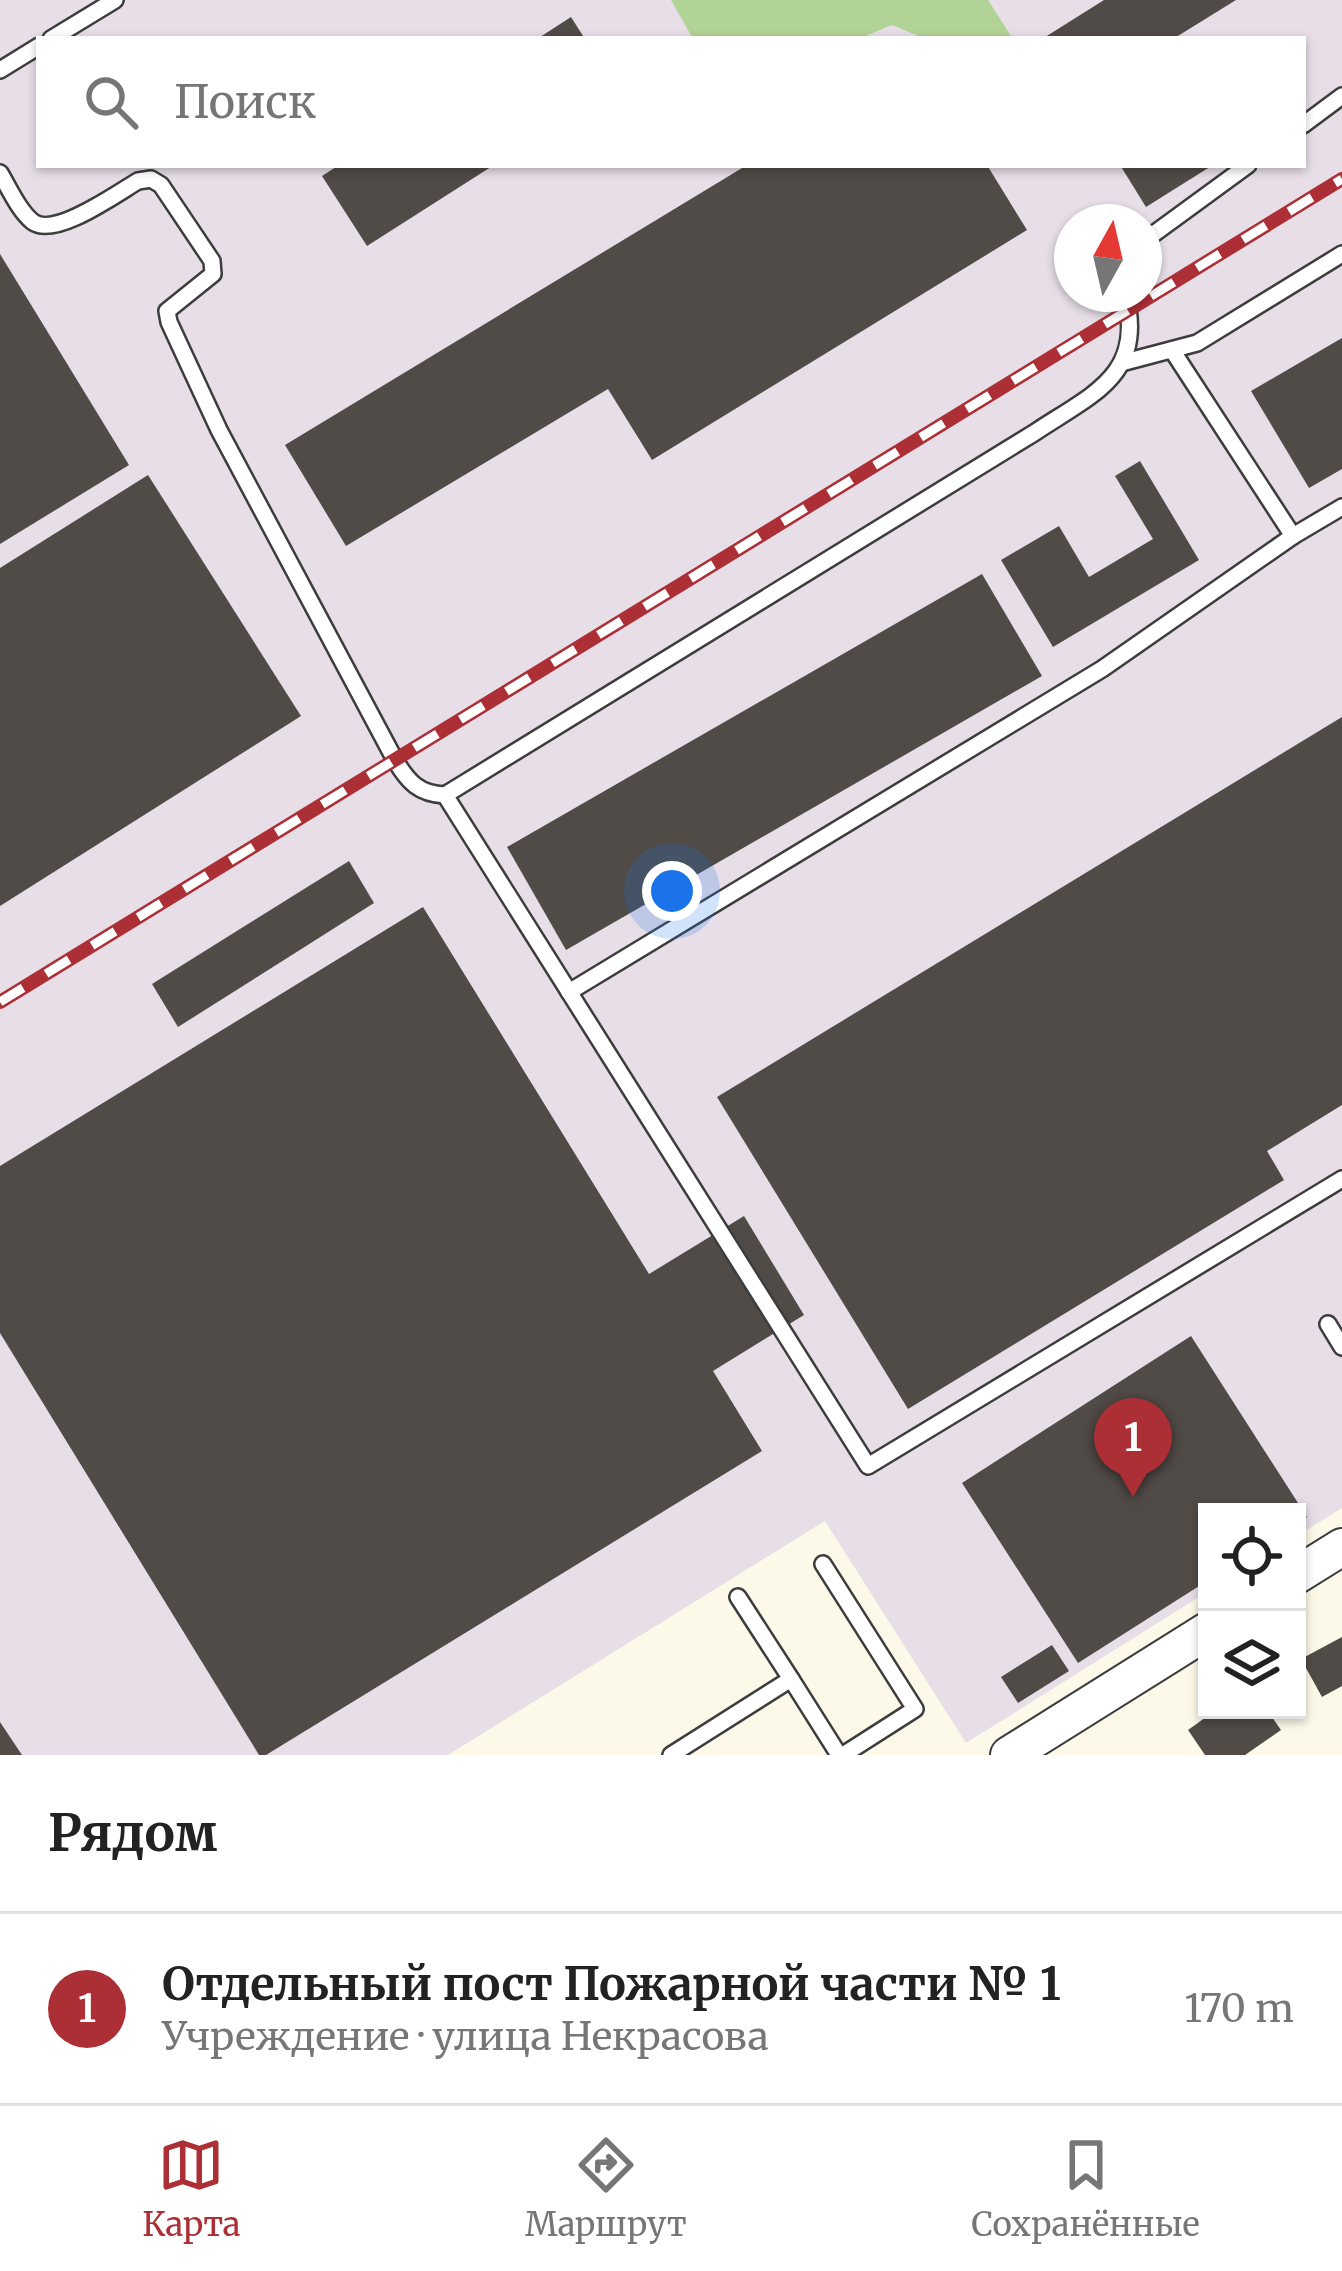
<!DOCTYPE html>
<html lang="ru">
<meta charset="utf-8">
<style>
:root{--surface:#fff;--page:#f2f2f2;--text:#222;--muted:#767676;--line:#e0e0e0;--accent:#ac2f36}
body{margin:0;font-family:Merriweather,serif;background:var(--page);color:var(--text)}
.controls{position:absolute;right:36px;bottom:36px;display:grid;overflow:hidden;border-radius:0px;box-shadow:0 3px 9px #0004}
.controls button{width:108px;height:108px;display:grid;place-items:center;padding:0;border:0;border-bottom:3px solid var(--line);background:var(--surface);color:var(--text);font:60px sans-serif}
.compass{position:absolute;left:1054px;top:204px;width:108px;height:108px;border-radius:50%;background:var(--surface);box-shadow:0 3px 9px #0004;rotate:8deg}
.you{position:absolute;left:672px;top:891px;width:42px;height:42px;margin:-30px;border:9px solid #fff;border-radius:50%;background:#1a73e8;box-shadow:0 0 0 18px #1a73e833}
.badge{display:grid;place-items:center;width:78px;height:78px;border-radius:50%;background:var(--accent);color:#fff;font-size:39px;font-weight:700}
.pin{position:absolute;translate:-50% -99px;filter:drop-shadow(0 3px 6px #0008)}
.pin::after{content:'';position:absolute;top:63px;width:42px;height:36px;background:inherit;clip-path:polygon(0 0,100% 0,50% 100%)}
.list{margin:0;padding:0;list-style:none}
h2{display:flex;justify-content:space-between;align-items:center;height:156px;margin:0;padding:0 48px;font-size:51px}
h2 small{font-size:39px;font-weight:400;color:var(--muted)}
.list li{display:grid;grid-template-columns:78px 1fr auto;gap:36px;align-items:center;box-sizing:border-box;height:192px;padding:0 48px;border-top:3px solid var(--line)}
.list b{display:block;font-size:45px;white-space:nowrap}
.list p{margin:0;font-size:39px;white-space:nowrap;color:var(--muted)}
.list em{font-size:39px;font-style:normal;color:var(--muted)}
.icon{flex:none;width:66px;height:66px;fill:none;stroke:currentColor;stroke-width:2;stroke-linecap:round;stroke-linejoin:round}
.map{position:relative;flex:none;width:1342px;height:1755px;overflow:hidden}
.search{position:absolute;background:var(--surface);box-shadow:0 3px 9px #0004;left:36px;right:36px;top:36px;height:132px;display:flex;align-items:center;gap:30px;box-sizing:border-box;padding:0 42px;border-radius:0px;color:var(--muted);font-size:45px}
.sheet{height:348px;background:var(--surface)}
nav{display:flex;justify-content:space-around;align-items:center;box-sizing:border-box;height:168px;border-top:3px solid var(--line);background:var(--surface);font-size:33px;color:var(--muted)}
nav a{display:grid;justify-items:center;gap:6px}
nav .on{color:var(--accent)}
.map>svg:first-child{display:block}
.industrial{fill:#e7dee8;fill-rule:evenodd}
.forest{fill:#b2d396}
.building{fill:#514b47}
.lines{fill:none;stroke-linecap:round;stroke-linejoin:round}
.service-casing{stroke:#3d3d3d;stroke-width:20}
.tertiary-casing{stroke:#3d3d3d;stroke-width:40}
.service{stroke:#fff;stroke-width:15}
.tertiary{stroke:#fff;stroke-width:36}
.rail-casing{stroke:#ac2f36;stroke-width:14}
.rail{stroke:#fff;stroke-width:9;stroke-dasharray:27;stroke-linecap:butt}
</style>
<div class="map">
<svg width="1342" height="1755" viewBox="0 0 1342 1755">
<rect width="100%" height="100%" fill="#fdf9e8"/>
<path class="industrial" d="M0,0h1342v1508l-45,28v-24h-90v80l-241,151 -141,-222 -377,234h-448zM39,39h1264v126h-1264zM1072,222h72v72h-72z"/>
<polygon class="forest" points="671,0 988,0 1013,39 926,39 892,25 858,39 693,39"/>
<g class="building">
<polygon points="1104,0 1236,0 1173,39 1042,39"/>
<polygon points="571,17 585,39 537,39"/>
<polygon points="339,165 494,165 367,246 322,176"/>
<polygon points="747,165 987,165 1027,230 652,460 608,389 346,546 285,445"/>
<polygon points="1120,165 1213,165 1146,207"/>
<polygon points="0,254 129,465 0,544"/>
<polygon points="1342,338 1342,469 1309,488 1251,391"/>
<polygon points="1140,461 1199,560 1053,647 1001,560 1059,526 1089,577 1153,539 1115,476"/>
<polygon points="148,475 301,716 0,906 0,568"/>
<polygon points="982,574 1042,676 566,950 507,847"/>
<polygon points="1342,717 1342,1105 1267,1151 1284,1180 908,1409 717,1097"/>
<polygon points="349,861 374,903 178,1027 152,984"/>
<polygon points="423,907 649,1274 744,1216 804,1315 713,1371 762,1451 266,1755 259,1755 0,1333 0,1166"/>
<polygon points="1191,1336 1307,1517 1297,1523 1297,1512 1207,1512 1207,1581 1078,1663 962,1483"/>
<polygon points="1342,1637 1342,1686 1322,1697 1301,1659"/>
<polygon points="1052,1645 1069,1671 1018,1703 1001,1677"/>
<polygon points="1216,1710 1267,1710 1281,1730 1245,1755 1205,1755 1188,1730"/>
<polygon points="0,1722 22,1755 0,1755"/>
</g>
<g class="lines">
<defs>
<g id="service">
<polyline points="51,39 115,0"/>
<polyline points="0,70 39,46"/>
<polyline points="1303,125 1342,96"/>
<path d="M0,173c9,15 19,38 33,49 22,16 83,-28 105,-41l13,-2 10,6 51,76 1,13 -46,37 2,11 50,108 176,330c13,22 24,34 50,35l589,-362c58,-39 112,-57 91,-139"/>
<polyline points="1144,241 1248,165"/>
<polyline points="1172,350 1293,536"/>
<polyline points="1125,362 1197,343 1342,254"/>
<polyline points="445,795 868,1466 1342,1179"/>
<polyline points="569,992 1102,669 1293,536 1342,507"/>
<polyline points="1328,1324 1342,1347"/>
<polyline points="823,1564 915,1709 843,1755"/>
<polyline points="738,1597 791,1679"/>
<polyline points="671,1755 791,1679 839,1755"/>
</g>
<g id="tertiary">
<polyline points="1297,1575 1342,1547"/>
<polyline points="1009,1755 1207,1631"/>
</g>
</defs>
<use href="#service" class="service-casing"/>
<use href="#tertiary" class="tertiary-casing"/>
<use href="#service" class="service"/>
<use href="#tertiary" class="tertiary"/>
<defs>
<polyline id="rail" points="0,1002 1342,179"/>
</defs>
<use href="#rail" class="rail-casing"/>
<use href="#rail" class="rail"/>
</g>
</svg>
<div class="controls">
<button><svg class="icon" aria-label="locate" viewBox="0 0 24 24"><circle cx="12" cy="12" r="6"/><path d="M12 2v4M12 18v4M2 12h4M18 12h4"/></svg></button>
<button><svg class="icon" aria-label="layers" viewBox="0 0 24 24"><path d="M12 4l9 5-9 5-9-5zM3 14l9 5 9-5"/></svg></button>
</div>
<svg class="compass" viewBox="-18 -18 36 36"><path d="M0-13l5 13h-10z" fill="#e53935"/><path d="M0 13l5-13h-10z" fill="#767676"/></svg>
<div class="you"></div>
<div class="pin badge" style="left:1133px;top:1497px">1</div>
<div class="search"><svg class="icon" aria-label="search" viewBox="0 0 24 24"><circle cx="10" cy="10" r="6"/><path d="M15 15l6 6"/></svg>Поиск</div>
</div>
<section class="sheet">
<h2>Рядом<small></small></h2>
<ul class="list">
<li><span class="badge">1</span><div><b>Отдельный пост Пожарной части № 1</b><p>Учреждение · улица Некрасова</p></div><em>170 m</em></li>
</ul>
</section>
<nav>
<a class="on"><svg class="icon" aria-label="map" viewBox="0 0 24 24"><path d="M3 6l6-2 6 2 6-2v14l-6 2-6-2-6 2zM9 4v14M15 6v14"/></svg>Карта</a>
<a><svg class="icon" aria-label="directions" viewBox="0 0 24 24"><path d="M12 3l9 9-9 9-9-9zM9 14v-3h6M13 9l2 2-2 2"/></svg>Маршрут</a>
<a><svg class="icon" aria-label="saved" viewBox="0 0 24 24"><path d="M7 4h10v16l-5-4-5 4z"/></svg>Сохранённые</a>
</nav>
